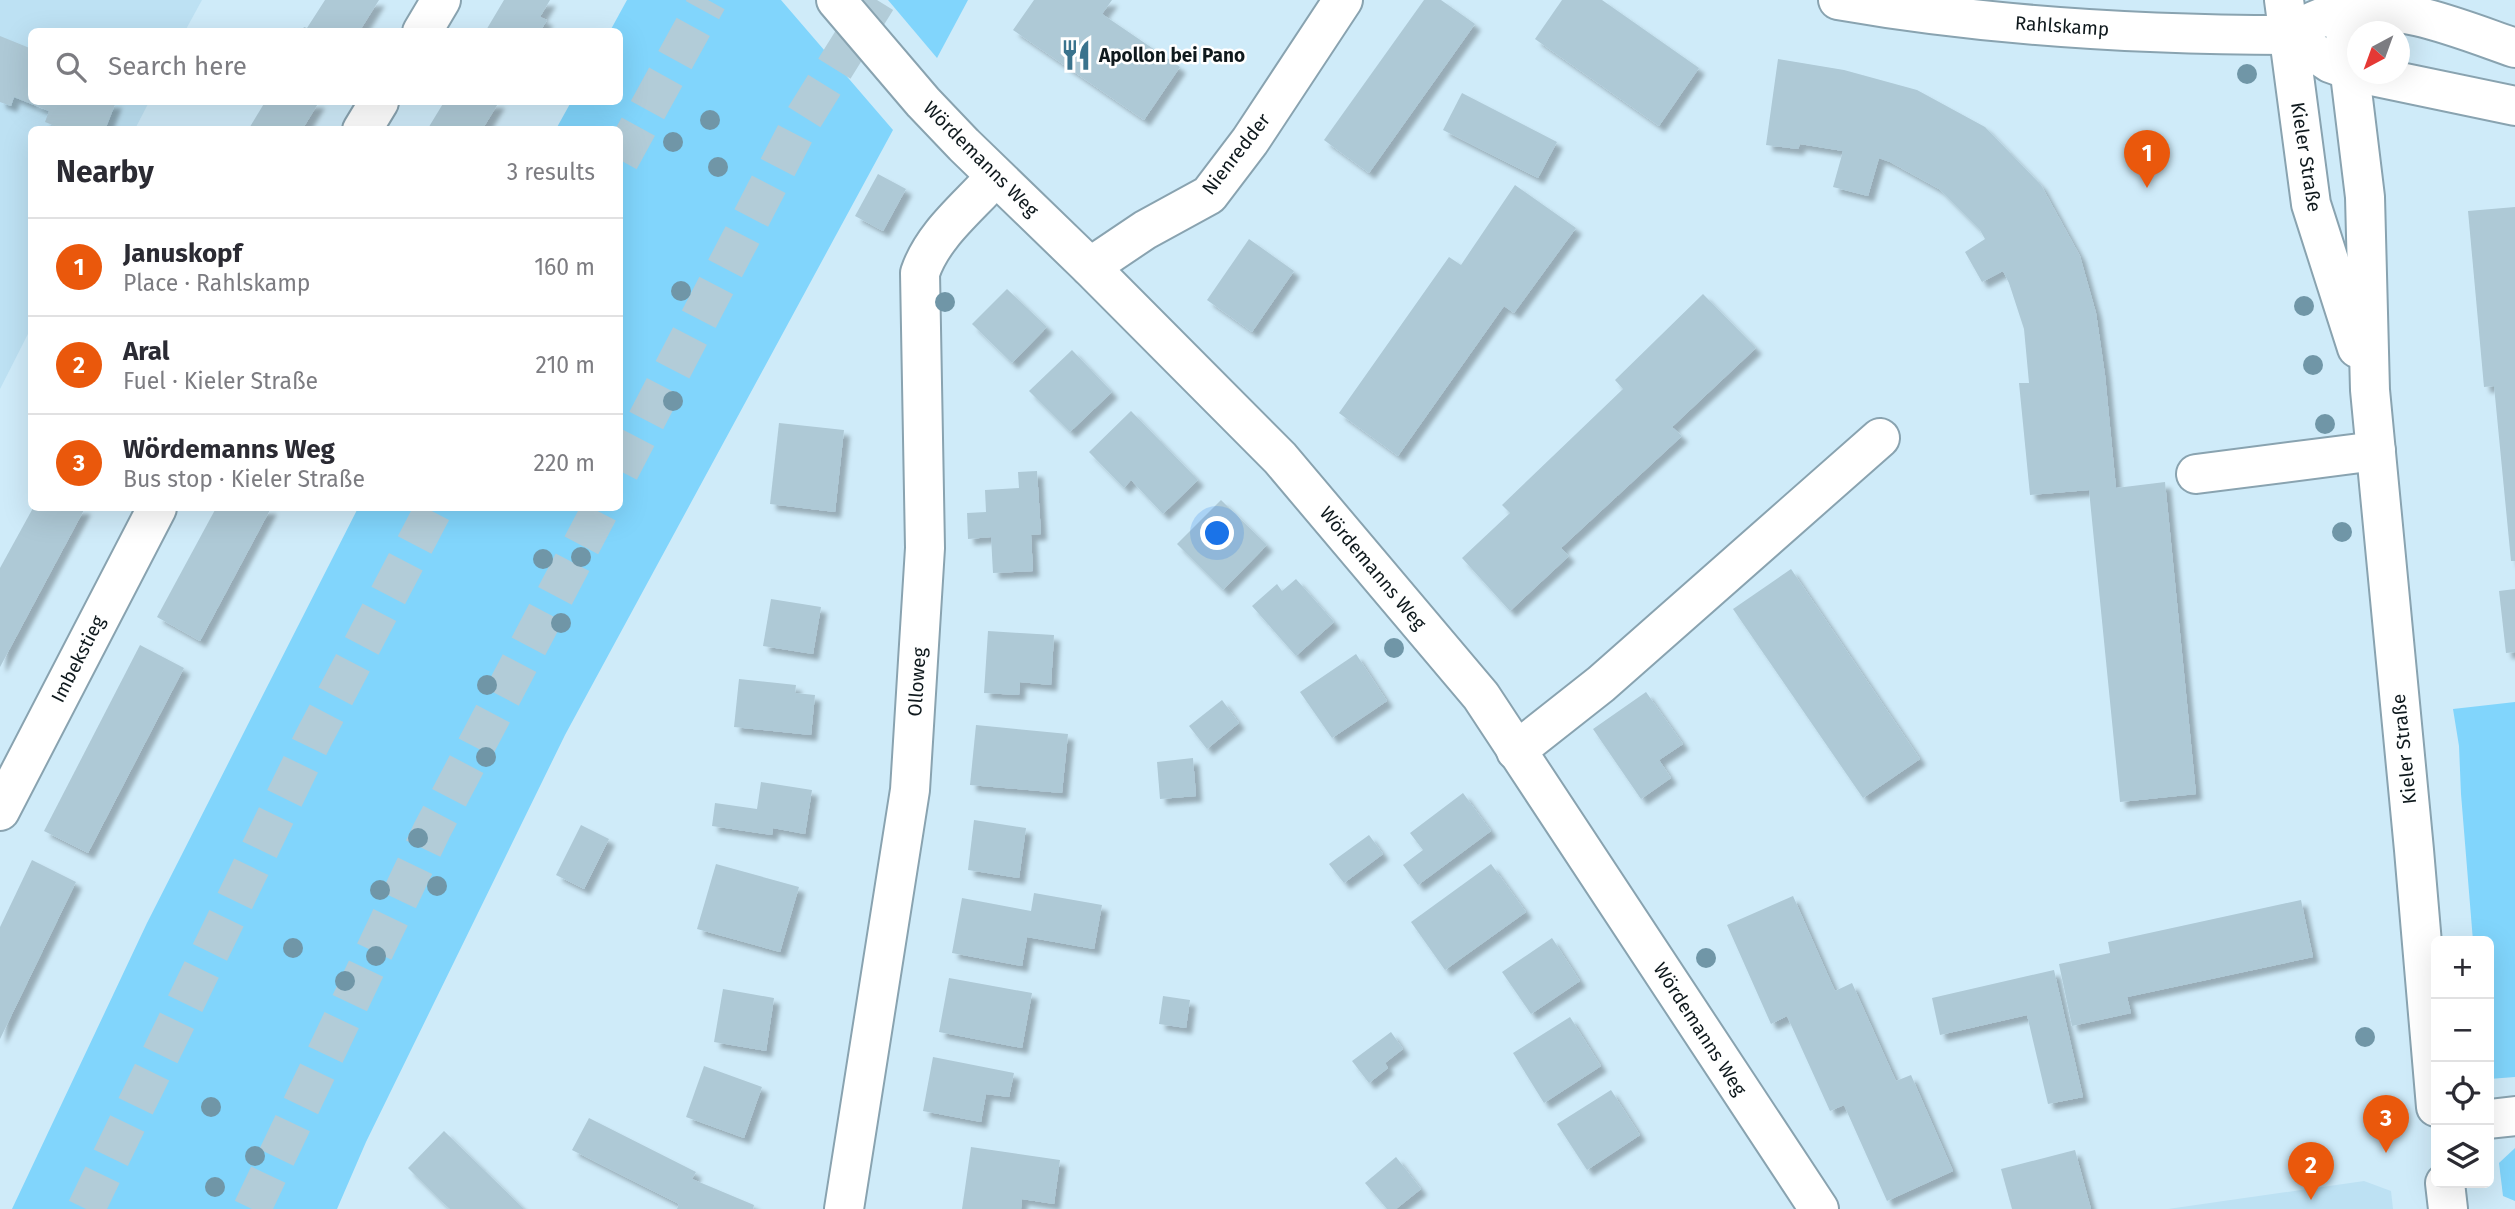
<!DOCTYPE html>
<meta charset="utf-8">
<style>
:root{--surface:#fff;--page:#f2f2f3;--text:#2b2b33;--muted:#7c7c81;--line:#e1e1e2;--accent:#ea580c}
body{margin:0;font-family:"Fira Sans",sans-serif;background:var(--page);color:var(--text)}
.controls{position:absolute;right:21px;bottom:21px;display:grid;overflow:hidden;border-radius:10px;box-shadow:0 7px 28px #0002}
.controls button{width:63px;height:63px;display:grid;place-items:center;padding:0;border:0;border-bottom:2px solid var(--line);background:var(--surface);color:var(--text);font:35px sans-serif}
.compass{position:absolute;left:2347px;top:21px;width:63px;height:63px;border-radius:50%;background:var(--surface);box-shadow:0 7px 28px #0002;rotate:221deg}
.you{position:absolute;left:1218px;top:534px;width:24px;height:24px;margin:-18px;border:5px solid #fff;border-radius:50%;background:#1a73e8;box-shadow:0 0 0 10px #1a73e833}
.badge{display:grid;place-items:center;width:46px;height:46px;border-radius:50%;background:var(--accent);color:#fff;font-size:23px;font-weight:700}
.pin{position:absolute;translate:-50% -58px;filter:drop-shadow(0 2px 4px #0008)}
.pin::after{content:'';position:absolute;top:37px;width:24px;height:21px;background:inherit;clip-path:polygon(0 0,100% 0,50% 100%)}
.list{margin:0;padding:0;list-style:none}
h2{display:flex;justify-content:space-between;align-items:center;height:91px;margin:0;padding:0 28px;font-size:30px}
h2 small{font-size:23px;font-weight:400;color:var(--muted)}
.list li{display:grid;grid-template-columns:46px 1fr auto;gap:21px;align-items:center;box-sizing:border-box;height:98px;padding:0 28px;border-top:2px solid var(--line)}
.list b{display:block;font-size:26px;white-space:nowrap}
.list p{margin:0;font-size:23px;white-space:nowrap;color:var(--muted)}
.list em{font-size:23px;font-style:normal;color:var(--muted)}
.icon{flex:none;width:38px;height:38px;fill:none;stroke:currentColor;stroke-width:2;stroke-linecap:round;stroke-linejoin:round}
.map{position:relative;flex:none;width:2515px;height:1209px;overflow:hidden}
.search{position:absolute;background:var(--surface);box-shadow:0 7px 28px #0002;left:28px;top:28px;width:595px;height:77px;display:flex;align-items:center;gap:18px;box-sizing:border-box;padding:0 24px;border-radius:10px;color:var(--muted);font-size:26px}
.panel{position:absolute;background:var(--surface);box-shadow:0 7px 28px #0002;left:28px;top:126px;width:595px;height:385px;border-radius:10px}
.map>svg:first-child{display:block}
.built{fill:#bde1f3}
.green{fill:#81d5fc}
.building{fill:#aec9d6;filter:url(#shadow)}
.lines{fill:none;stroke-linecap:round;stroke-linejoin:round}
.highway-tunnel{stroke:#b2ccd8;stroke-width:38;stroke-dasharray:38 19;stroke-linecap:butt}
.minor-casing{stroke:#89a3b0;stroke-width:42}
.major-casing{stroke:#89a3b0;stroke-width:42}
.minor{stroke:#fff;stroke-width:38}
.major{stroke:#fff;stroke-width:38}
.tree{fill:#7096a7}
.labels{text-anchor:middle;dominant-baseline:central;stroke-width:5;stroke-linejoin:round;paint-order:stroke}
.street-label{font-size:19px;fill:#0f191d;stroke:#fff}
.poi-label{font-size:19px;font-weight:bold;fill:#0f191d;stroke:#fff;text-anchor:start}
</style>
<div class="map">
<svg width="2515" height="1209" viewBox="0 0 2515 1209">
<defs>
<filter id="shadow"><feDropShadow dx="6" dy="6" stdDeviation="2" flood-color="#0004"/></filter>
</defs>
<rect width="100%" height="100%" fill="#cfebf9"/>
<g class="built">
<polygon points="0,0 202,0 185,31 32,32 32,102 149,102 135,129 32,130 31,328 0,389"/>
<polygon points="2364,1181 2391,1191 2393,1209 2168,1209"/>
</g>
<g class="green">
<polygon points="627,0 781,0 893,130 565,735 366,1142 337,1209 12,1209 147,923 358,508 620,508 620,130 556,129 571,102 620,102 620,32 610,31"/>
<polygon points="888,0 968,0 937,58"/>
<polygon points="2515,702 2515,1077 2489,1079 2489,941 2473,941 2461,794 2459,746 2453,709"/>
<polygon points="2515,1148 2515,1201 2503,1196 2499,1163"/>
</g>
<g class="building">
<polygon points="325,0 379,0 359,32 301,32 304,27 307,28"/>
<polygon points="504,0 550,0 540,17 547,20 540,32 485,32"/>
<polygon points="1034,0 1112,0 1102,14 1180,67 1144,120 1013,30"/>
<polygon points="1424,0 1441,0 1475,24 1369,173 1324,140"/>
<polygon points="1562,0 1602,0 1699,68 1659,126 1535,39"/>
<polygon points="0,36 32,49 32,102 116,102 105,130 65,130 45,122 49,111 14,97 11,106 0,102"/>
<polygon points="1778,59 1844,70 1917,90 1985,127 2041,185 2080,256 2096,313 2105,375 2116,488 2165,482 2196,794 2120,802 2089,490 2030,495 2019,383 2029,383 2024,329 2009,283 2003,271 1982,282 1965,252 1985,239 1980,230 1939,189 1890,162 1879,158 1868,196 1833,187 1843,151 1800,144 1798,149 1766,145"/>
<polygon points="1462,93 1557,142 1538,178 1443,130"/>
<polygon points="265,102 319,102 302,130 248,130"/>
<polygon points="444,102 499,102 482,130 427,130"/>
<polygon points="878,174 906,189 883,231 855,216"/>
<polygon points="1515,185 1576,228 1514,313 1504,306 1398,456 1339,413 1449,257 1461,265"/>
<polygon points="2515,207 2515,561 2511,561 2494,386 2484,387 2468,211"/>
<polygon points="1249,239 1294,271 1252,332 1207,300"/>
<polygon points="1007,289 1047,327 1012,363 972,324"/>
<polygon points="1703,294 1756,348 1672,427 1682,436 1561,548 1569,556 1510,611 1462,558 1510,513 1502,505 1623,389 1615,380"/>
<polygon points="1072,350 1112,392 1070,432 1029,391"/>
<polygon points="1131,411 1198,480 1163,514 1131,480 1124,488 1089,452"/>
<polygon points="779,423 844,430 835,512 770,504"/>
<polygon points="1037,471 1041,534 1031,535 1033,571 993,573 991,537 968,539 967,513 986,512 985,490 1019,488 1018,472"/>
<polygon points="1221,500 1267,545 1223,590 1177,544"/>
<polygon points="33,508 85,508 0,667 0,568"/>
<polygon points="216,508 271,508 200,641 157,617"/>
<polygon points="1791,569 1920,759 1863,798 1733,609"/>
<polygon points="1296,579 1334,622 1296,656 1252,606 1277,584 1282,591"/>
<polygon points="2515,589 2515,652 2506,653 2499,591"/>
<polygon points="771,599 821,607 813,654 763,646"/>
<polygon points="988,631 1054,635 1051,685 1020,682 1019,695 984,693"/>
<polygon points="140,645 184,668 88,853 44,831"/>
<polygon points="1356,654 1387,701 1332,738 1300,692"/>
<polygon points="739,679 796,685 795,693 815,695 811,735 734,727"/>
<polygon points="1646,692 1683,744 1659,760 1671,778 1641,799 1593,729"/>
<polygon points="1222,700 1239,723 1207,749 1189,726"/>
<polygon points="976,725 1068,734 1062,793 970,785"/>
<polygon points="1193,758 1196,796 1160,799 1157,762"/>
<polygon points="761,782 812,790 805,834 773,828 772,835 712,826 715,803 757,809"/>
<polygon points="1463,793 1491,831 1418,885 1403,865 1423,850 1410,833"/>
<polygon points="974,820 1026,828 1019,878 968,870"/>
<polygon points="581,825 609,839 584,889 556,875"/>
<polygon points="1369,835 1383,854 1344,883 1329,864"/>
<polygon points="32,860 76,882 0,1039 0,927"/>
<polygon points="716,864 799,887 780,952 697,929"/>
<polygon points="1491,864 1526,912 1445,970 1411,922"/>
<polygon points="1034,893 1102,905 1094,949 1027,937 1022,966 952,953 962,898 1031,911"/>
<polygon points="1793,896 1835,991 1852,983 1896,1081 1911,1075 1953,1171 1887,1201 1844,1105 1830,1111 1787,1016 1771,1024 1727,925"/>
<polygon points="2301,900 2313,957 2127,997 2131,1013 2072,1026 2059,964 2110,953 2108,942"/>
<polygon points="1552,938 1580,981 1531,1014 1502,972"/>
<polygon points="2054,970 2083,1097 2048,1104 2027,1015 1940,1035 1932,998"/>
<polygon points="949,978 1032,993 1022,1048 939,1032"/>
<polygon points="723,989 774,998 766,1051 714,1042"/>
<polygon points="1163,996 1190,1000 1186,1028 1159,1024"/>
<polygon points="1570,1017 1601,1066 1544,1103 1513,1053"/>
<polygon points="1391,1032 1403,1049 1385,1063 1388,1068 1369,1083 1352,1061"/>
<polygon points="933,1057 1014,1073 1009,1097 986,1094 981,1122 923,1111"/>
<polygon points="704,1066 762,1087 744,1138 686,1117"/>
<polygon points="1611,1090 1640,1135 1587,1170 1557,1124"/>
<polygon points="589,1118 696,1172 692,1179 754,1205 753,1209 677,1209 679,1204 572,1150"/>
<polygon points="444,1131 524,1209 450,1209 441,1201 408,1168"/>
<polygon points="971,1147 1060,1160 1054,1204 1022,1199 1021,1209 962,1209"/>
<polygon points="2075,1150 2091,1209 2012,1209 2001,1169"/>
<polygon points="1396,1157 1421,1189 1396,1209 1387,1209 1365,1183"/>
</g>
<g class="lines">
<g class="highway-tunnel">
<polyline points="620,160 708,0"/>
<polyline points="620,471 800,124 877,0"/>
<polyline points="86,1209 313,739 434,508"/>
<polyline points="252,1209 432,830 601,508"/>
</g>
<defs>
<g id="minor">
<polyline points="836,0 923,102 964,145 1090,267 1280,458 1481,696 1819,1209"/>
<path d="M1838,0c148,26 300,35 450,35"/>
<polyline points="422,32 441,0"/>
<path d="M2288,35c16,-10 34,-20 54,-23 59,-9 118,17 173,36"/>
<polyline points="2288,35 2330,63 2358,73"/>
<polyline points="2362,74 2515,106"/>
<polyline points="362,130 379,102"/>
<polyline points="1090,267 1145,230 1209,195 1250,141 1343,0"/>
<polyline points="2196,474 2376,451"/>
<polyline points="1516,751 1601,684 1880,438"/>
<polyline points="0,811 157,508"/>
<polyline points="2489,1119 2515,1116"/>
<path d="M844,1209l66,-419 15,-242 -5,-275c13,-39 49,-66 75,-96"/>
</g>
<g id="major">
<polyline points="2284,0 2311,204 2357,348"/>
<polyline points="2341,0 2365,197 2370,390 2414,850 2436,1107"/>
<polyline points="2445,1183 2448,1209"/>
</g>
</defs>
<use href="#minor" class="minor-casing"/>
<use href="#major" class="major-casing"/>
<use href="#minor" class="minor"/>
<use href="#major" class="major"/>
</g>
<g class="tree">
<circle cx="2247" cy="74" r="10"/>
<circle cx="710" cy="120" r="10"/>
<circle cx="673" cy="142" r="10"/>
<circle cx="718" cy="167" r="10"/>
<circle cx="681" cy="291" r="10"/>
<circle cx="945" cy="302" r="10"/>
<circle cx="2304" cy="306" r="10"/>
<circle cx="2313" cy="365" r="10"/>
<circle cx="673" cy="401" r="10"/>
<circle cx="2325" cy="424" r="10"/>
<circle cx="2342" cy="532" r="10"/>
<circle cx="581" cy="557" r="10"/>
<circle cx="543" cy="559" r="10"/>
<circle cx="561" cy="623" r="10"/>
<circle cx="1394" cy="648" r="10"/>
<circle cx="487" cy="685" r="10"/>
<circle cx="486" cy="757" r="10"/>
<circle cx="418" cy="838" r="10"/>
<circle cx="437" cy="886" r="10"/>
<circle cx="380" cy="890" r="10"/>
<circle cx="293" cy="948" r="10"/>
<circle cx="376" cy="956" r="10"/>
<circle cx="1706" cy="958" r="10"/>
<circle cx="345" cy="981" r="10"/>
<circle cx="2365" cy="1037" r="10"/>
<circle cx="211" cy="1107" r="10"/>
<circle cx="255" cy="1156" r="10"/>
<circle cx="215" cy="1187" r="10"/>
</g>
<defs>
<symbol id="restaurant-bare" viewBox="-9 -9 18 18"><path d="M-5-6h1v4h1v-4h1v4h1v-4h1v5L-1.5 .5V6h-2V.5L-5-1ZM5-6V6H3V1.5H1.5Q1.5-4 5-6Z" fill="#3a738d" stroke="#fff" stroke-width="2.5" paint-order="stroke"/></symbol>
</defs>
<g fill-rule="evenodd">
<use href="#restaurant-bare" x="1054" y="33" width="44" height="44"/>
</g>
<g class="labels">
<g class="street-label">
<text transform="translate(2062 26) rotate(4)">Rahlskamp</text>
<text transform="translate(1236 154) rotate(-52)">Nienredder</text>
<text transform="translate(2306 157) rotate(81)">Kieler Straße</text>
<text transform="translate(981 159) rotate(45)">Wördemanns Weg</text>
<text transform="translate(1373 568) rotate(50)">Wördemanns Weg</text>
<text transform="translate(78 659) rotate(-63)">Imbekstieg</text>
<text transform="translate(917 682) rotate(-86)">Olloweg</text>
<text transform="translate(2404 749) rotate(-96)">Kieler Straße</text>
<text transform="translate(1700 1029) rotate(57)">Wördemanns Weg</text>
</g>
<g class="poi-label">
<text x="1099" y="55">Apollon bei Pano</text>
</g>
</g>
</svg>
<div class="controls">
<button>+</button>
<button>−</button>
<button><svg class="icon" aria-label="locate" viewBox="0 0 24 24"><circle cx="12" cy="12" r="6"/><path d="M12 2v4M12 18v4M2 12h4M18 12h4"/></svg></button>
<button><svg class="icon" aria-label="layers" viewBox="0 0 24 24"><path d="M12 4l9 5-9 5-9-5zM3 14l9 5 9-5"/></svg></button>
</div>
<svg class="compass" viewBox="-18 -18 36 36"><path d="M0-13l5 13h-10z" fill="#e53935"/><path d="M0 13l5-13h-10z" fill="#7c7c81"/></svg>
<div class="you"></div>
<div class="pin badge" style="left:2147px;top:188px">1</div>
<div class="pin badge" style="left:2311px;top:1200px">2</div>
<div class="pin badge" style="left:2386px;top:1153px">3</div>
<div class="search"><svg class="icon" aria-label="search" viewBox="0 0 24 24"><circle cx="10" cy="10" r="6"/><path d="M15 15l6 6"/></svg>Search here</div>
<section class="panel">
<h2>Nearby<small>3 results</small></h2>
<ul class="list">
<li><span class="badge">1</span><div><b>Januskopf</b><p>Place · Rahlskamp</p></div><em>160 m</em></li>
<li><span class="badge">2</span><div><b>Aral</b><p>Fuel · Kieler Straße</p></div><em>210 m</em></li>
<li><span class="badge">3</span><div><b>Wördemanns Weg</b><p>Bus stop · Kieler Straße</p></div><em>220 m</em></li>
</ul>
</section>
</div>
